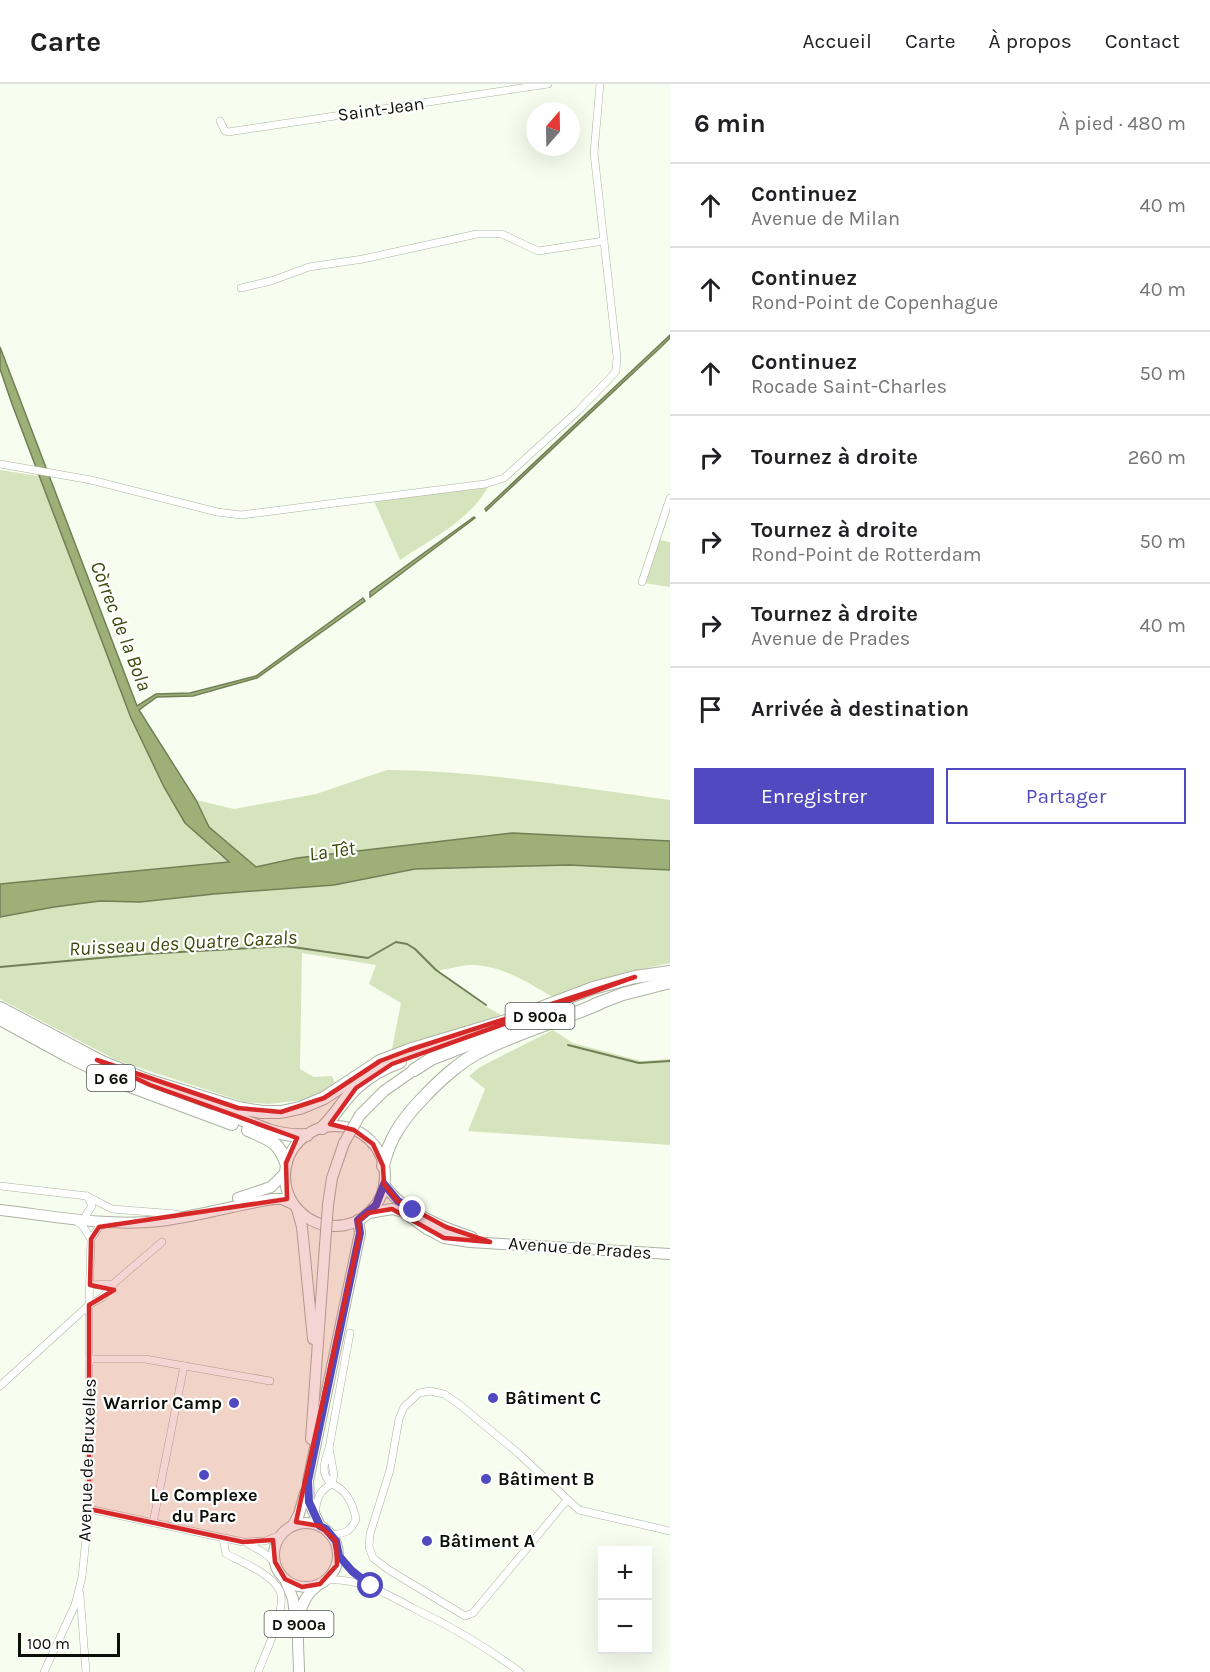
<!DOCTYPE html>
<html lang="fr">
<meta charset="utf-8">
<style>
:root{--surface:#fff;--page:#f2f2f2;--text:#202124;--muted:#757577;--line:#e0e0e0;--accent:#5049c0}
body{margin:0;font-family:Karla,sans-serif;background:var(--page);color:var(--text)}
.controls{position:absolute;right:18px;bottom:18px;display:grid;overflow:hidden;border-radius:0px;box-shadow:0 6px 24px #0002}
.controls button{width:54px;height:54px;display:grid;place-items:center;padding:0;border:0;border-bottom:2px solid var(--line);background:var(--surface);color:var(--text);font:30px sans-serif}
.compass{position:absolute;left:526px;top:18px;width:54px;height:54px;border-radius:50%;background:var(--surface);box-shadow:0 6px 24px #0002;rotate:20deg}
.scale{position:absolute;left:18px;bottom:15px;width:102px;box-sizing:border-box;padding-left:6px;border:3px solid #0c0e09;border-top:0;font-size:16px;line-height:21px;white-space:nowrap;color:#0c0e09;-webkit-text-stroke:4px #fff;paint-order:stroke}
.stop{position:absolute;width:18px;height:18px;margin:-14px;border:4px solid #5049c0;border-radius:50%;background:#fff}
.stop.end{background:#5049c0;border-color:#fff;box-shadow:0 2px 6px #0008}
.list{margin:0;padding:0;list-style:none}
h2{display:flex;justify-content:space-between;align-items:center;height:78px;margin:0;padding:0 24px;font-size:26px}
h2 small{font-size:20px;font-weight:400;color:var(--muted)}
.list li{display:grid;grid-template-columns:39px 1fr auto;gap:18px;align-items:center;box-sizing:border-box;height:84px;padding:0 24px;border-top:2px solid var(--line)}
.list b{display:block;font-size:22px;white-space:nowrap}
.list p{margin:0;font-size:20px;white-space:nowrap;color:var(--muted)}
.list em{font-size:20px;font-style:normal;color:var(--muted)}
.actions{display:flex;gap:12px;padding:18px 24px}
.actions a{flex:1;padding:14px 0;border:2px solid var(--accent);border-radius:0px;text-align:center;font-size:21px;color:var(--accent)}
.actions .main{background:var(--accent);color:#fff}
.icon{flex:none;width:33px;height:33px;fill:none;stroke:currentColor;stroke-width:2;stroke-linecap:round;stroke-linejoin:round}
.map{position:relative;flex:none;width:670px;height:1588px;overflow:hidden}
header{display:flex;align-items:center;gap:36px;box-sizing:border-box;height:84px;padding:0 30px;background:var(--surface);border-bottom:2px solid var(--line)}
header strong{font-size:28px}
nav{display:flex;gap:33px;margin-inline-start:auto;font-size:21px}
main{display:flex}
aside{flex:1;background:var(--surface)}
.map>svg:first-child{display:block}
.green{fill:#d5e4bc}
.water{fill:#9cb077;stroke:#717f56;stroke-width:1.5}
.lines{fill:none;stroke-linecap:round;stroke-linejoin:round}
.stream{stroke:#717f56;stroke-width:2}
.street-casing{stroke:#acb2a4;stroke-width:8}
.secondary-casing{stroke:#acb2a4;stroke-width:12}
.primary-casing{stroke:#acb2a4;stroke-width:12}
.highway-casing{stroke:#acb2a4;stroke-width:14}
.street{stroke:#fff;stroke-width:7}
.secondary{stroke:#fff;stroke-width:10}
.primary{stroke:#fff;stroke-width:10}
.highway{stroke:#fff;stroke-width:12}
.primary-bridge-casing{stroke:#acb2a4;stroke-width:12;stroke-linecap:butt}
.primary-bridge{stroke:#fff;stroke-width:10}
.route{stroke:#5049c0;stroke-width:8}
.marked{fill:#d62828;fill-opacity:0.2;stroke:#d62828;stroke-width:4.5;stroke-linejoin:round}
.poi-dot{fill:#5049c0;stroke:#fff;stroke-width:2}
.labels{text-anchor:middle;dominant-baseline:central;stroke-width:4.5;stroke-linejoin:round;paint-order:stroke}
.shield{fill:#fff;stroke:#555653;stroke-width:1.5}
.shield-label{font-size:16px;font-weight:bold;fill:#0c0e09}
.street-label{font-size:18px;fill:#0c0e09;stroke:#fff}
.poi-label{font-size:18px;font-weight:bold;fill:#0c0e09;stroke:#fff;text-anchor:start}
.water-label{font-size:20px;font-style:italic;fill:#394a08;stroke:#fff}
</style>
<header>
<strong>Carte</strong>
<nav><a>Accueil</a><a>Carte</a><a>À propos</a><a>Contact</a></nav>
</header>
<main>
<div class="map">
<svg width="670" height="1588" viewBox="0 0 670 1588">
<rect width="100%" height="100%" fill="#f8feef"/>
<g class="green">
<polygon points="0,386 39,392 131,634 216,769 230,779 0,800"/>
<path d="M488,403c-18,33 -57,52 -88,73l-26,-59z"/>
<polygon points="653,455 670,458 670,503 638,498"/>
<path d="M387,686c96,1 189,17 283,30v41l-158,-8 -215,25 -41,9 -47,-40 -13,-27 38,9 82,-15z"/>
<path d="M570,781l100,5v93l-50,11 -65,24c-27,-15 -54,-34 -86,-33 -10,1 -22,4 -32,6l48,35 18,10 -111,33 9,-46 -32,-19 7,-19 -74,-12 -2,116 14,8 18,-1 4,9 -31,15 -36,4 -25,-2 -128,-42 -116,-61v-82l54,-10 47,-6 39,1 74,-8 120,-9 81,-16z"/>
<polygon points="553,946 573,959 641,977 670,975 670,1061 468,1047 485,1005 469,992 480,983"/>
</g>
<g class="water">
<polygon points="670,251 670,254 662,262 486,427 485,425"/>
<polygon points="0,263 137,622 156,610 190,609 256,592 363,514 365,517 257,594 193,612 157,613 139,626 196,716 209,743 256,783 297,774 513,749 670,757 670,786 570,781 415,785 334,801 214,810 140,818 100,817 54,823 0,833 0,800 229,778 185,739 164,703 131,634 12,320 0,285"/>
<polygon points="474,433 475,434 370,513 370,508"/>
</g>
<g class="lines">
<g class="stream">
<polyline points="0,883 144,870 286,862 368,874 396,858 407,860 415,865 436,886 486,921"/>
<polyline points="568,961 639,979 670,977"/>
</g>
<defs>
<g id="street">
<polyline points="220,37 225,47 228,48 548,0"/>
<polyline points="241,204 271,197 309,183 363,175 477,150 502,150 538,167 604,157"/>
<polyline points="0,380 91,396 217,428 241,431 485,400 504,394 578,327 610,294 616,287 617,273 594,69 600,0"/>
<polyline points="642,498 670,414"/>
<polyline points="0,1102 87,1112 112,1125 176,1130"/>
<polyline points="86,1131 92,1122 87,1112"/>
<polyline points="76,1137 82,1141 91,1155"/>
<polyline points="90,1201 113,1200"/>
<polyline points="89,1275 145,1275 270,1297"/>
<polyline points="0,1302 89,1221 103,1213 113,1200 162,1158"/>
<polyline points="329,1364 350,1249"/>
<path d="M329,1364l5,27 -2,9c-12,-9 -8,-22 -3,-36z"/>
<polyline points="567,1416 473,1529 465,1532 389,1486 373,1474 369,1463 370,1450 390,1386 399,1335 404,1323 419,1309 430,1307 444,1310 460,1321 518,1369 579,1426 670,1447"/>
<polyline points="89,1425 243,1458 265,1457 281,1451"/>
<path d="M315,1429c2,-14 4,-23 17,-29 15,6 21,20 24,35 -5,13 -11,14 -24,16"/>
<polyline points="153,1439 184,1282"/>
<path d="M223,1454l3,16c16,8 46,20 54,37 7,18 -15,63 -22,81"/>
<polyline points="248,1460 263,1468 275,1478"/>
<polyline points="339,1472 352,1487 367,1499"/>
<path d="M327,1496c32,-2 58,13 86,28 38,18 73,39 107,64"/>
<polyline points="80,1510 86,1588"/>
<polyline points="44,1588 75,1521 82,1493 89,1425 89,1221 91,1155 99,1143 105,1140"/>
</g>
<g id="secondary">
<circle cx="335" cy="1092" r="50"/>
<path d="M384,1100c16,26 59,44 88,53"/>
<polyline points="238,1114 271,1103 284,1090"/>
<path d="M0,1126c53,6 106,17 160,11 38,-5 75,-16 113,-22h9l11,5"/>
<polyline points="369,1129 392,1125 403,1128 427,1145 444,1154 470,1158 670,1170"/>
</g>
<g id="primary">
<polyline points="360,1031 384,1007 414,986"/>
<polyline points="328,1121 332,1094 344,1059"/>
<polyline points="297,1125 302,1143 313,1255"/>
<polyline points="311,1355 325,1161"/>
<circle cx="306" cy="1471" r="32"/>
<polyline points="293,1441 299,1430 305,1409"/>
<polyline points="320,1442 309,1418 308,1397 360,1149 358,1136"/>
<polyline points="285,1495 293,1515 295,1532"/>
<path d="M299,1588c0,-29 -8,-67 18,-86"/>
</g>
<g id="highway">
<polyline points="594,921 623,910 670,898"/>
<polyline points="0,924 102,978"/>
<polyline points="0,935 68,972 127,1001 232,1040"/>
<polyline points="97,976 147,996 238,1024 262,1028 281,1028 300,1024 324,1014 380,977 409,966 509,936 593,904 635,893 670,888"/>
<polyline points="414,986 431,975 519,941"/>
<path d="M218,1025c29,12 57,29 89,26"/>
<path d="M322,1044c13,-12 21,-28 34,-40 12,-11 29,-21 44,-26"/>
<path d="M248,1046c20,9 31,11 38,33"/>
<path d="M383,1082c6,-27 19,-46 38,-66 19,-20 39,-39 64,-51 37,-18 77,-29 115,-46"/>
</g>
</defs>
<use href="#street" class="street-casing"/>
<use href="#secondary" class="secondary-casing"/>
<use href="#primary" class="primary-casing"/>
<use href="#highway" class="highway-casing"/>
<use href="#street" class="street"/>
<use href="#secondary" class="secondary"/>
<use href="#primary" class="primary"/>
<use href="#highway" class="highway"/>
<defs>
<g id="primary-bridge">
<polyline points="344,1059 360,1031"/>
<polyline points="325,1161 328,1121"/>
</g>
</defs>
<use href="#primary-bridge" class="primary-bridge-casing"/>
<use href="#primary-bridge" class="primary-bridge"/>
</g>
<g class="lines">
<polyline class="route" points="371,1502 352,1487 339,1472 336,1457 326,1445 320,1442 309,1418 308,1397 360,1149 358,1136 376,1121 384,1100 398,1117 413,1126"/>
</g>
<path class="marked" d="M635,893l-243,87 -36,24 -26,36 24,6 19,14 10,22 1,18 14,17 48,26 44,15 -46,-4 -52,-29 -24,4 -10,8 2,12 -64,289 24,4 16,15 1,24 -17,19 -18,3 -17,-8 -10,-17 -2,-22 -30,2 -154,-33v-204l25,-15 -24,-5 1,-46 8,-12 188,-28 -1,-36 11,-25 -147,-53 -53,-25 141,48 43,4 43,-14 56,-37 29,-11z"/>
<g class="poi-dot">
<circle cx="493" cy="1314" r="6"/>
<circle cx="234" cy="1319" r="6"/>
<circle cx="204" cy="1391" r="6"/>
<circle cx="486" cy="1395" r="6"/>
<circle cx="427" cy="1457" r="6"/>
</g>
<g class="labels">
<g class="shield">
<rect x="505.5" y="919" width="69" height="26" rx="4.5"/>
<rect x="87" y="981" width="48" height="26" rx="4.5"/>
<rect x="264.5" y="1527" width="69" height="26" rx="4.5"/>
</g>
<g class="shield-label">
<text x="540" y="932">D 900a</text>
<text x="111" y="994">D 66</text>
<text x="299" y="1540">D 900a</text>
</g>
<g class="street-label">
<text transform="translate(381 25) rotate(-8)">Saint-Jean</text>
<text transform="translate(580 1164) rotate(4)">Avenue de Prades</text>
<text transform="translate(87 1376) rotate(-88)">Avenue de Bruxelles</text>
</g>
<g class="poi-label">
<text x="505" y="1314">Bâtiment C</text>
<text x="222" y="1319" text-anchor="end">Warrior Camp</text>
<text x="498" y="1395">Bâtiment B</text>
<text x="204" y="1411" text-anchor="middle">Le Complexe<tspan x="204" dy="21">du Parc</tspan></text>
<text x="439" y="1457">Bâtiment A</text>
</g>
<g class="water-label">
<text transform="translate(121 542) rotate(69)">Còrrec de la Bola</text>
<text transform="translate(332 767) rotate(-8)">La Têt</text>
<text transform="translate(183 859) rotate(-3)">Ruisseau des Quatre Cazals</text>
</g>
</g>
</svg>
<div class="controls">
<button>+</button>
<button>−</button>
</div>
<svg class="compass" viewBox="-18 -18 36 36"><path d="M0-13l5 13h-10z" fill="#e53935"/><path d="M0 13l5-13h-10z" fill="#757577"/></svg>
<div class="scale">100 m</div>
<div class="stop" style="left:371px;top:1502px"></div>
<div class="stop end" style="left:413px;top:1126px"></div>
</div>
<aside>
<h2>6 min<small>À pied · 480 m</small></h2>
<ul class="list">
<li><svg class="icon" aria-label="ahead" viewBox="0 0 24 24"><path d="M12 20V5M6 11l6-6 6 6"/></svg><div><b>Continuez</b><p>Avenue de Milan</p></div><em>40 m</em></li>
<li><svg class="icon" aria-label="ahead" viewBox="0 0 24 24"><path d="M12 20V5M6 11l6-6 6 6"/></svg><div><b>Continuez</b><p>Rond-Point de Copenhague</p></div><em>40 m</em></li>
<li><svg class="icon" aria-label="ahead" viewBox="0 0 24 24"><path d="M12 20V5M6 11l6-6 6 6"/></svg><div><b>Continuez</b><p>Rocade Saint-Charles</p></div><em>50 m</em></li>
<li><svg class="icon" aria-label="right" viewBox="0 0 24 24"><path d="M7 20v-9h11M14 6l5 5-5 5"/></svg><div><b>Tournez à droite</b></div><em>260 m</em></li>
<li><svg class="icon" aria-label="right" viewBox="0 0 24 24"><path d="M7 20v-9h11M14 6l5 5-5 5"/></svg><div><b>Tournez à droite</b><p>Rond-Point de Rotterdam</p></div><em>50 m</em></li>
<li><svg class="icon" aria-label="right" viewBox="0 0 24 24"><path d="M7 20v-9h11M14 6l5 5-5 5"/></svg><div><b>Tournez à droite</b><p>Avenue de Prades</p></div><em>40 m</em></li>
<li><svg class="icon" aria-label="arrive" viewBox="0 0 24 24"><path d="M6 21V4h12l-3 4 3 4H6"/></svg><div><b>Arrivée à destination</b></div></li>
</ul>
<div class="actions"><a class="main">Enregistrer</a><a>Partager</a></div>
</aside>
</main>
